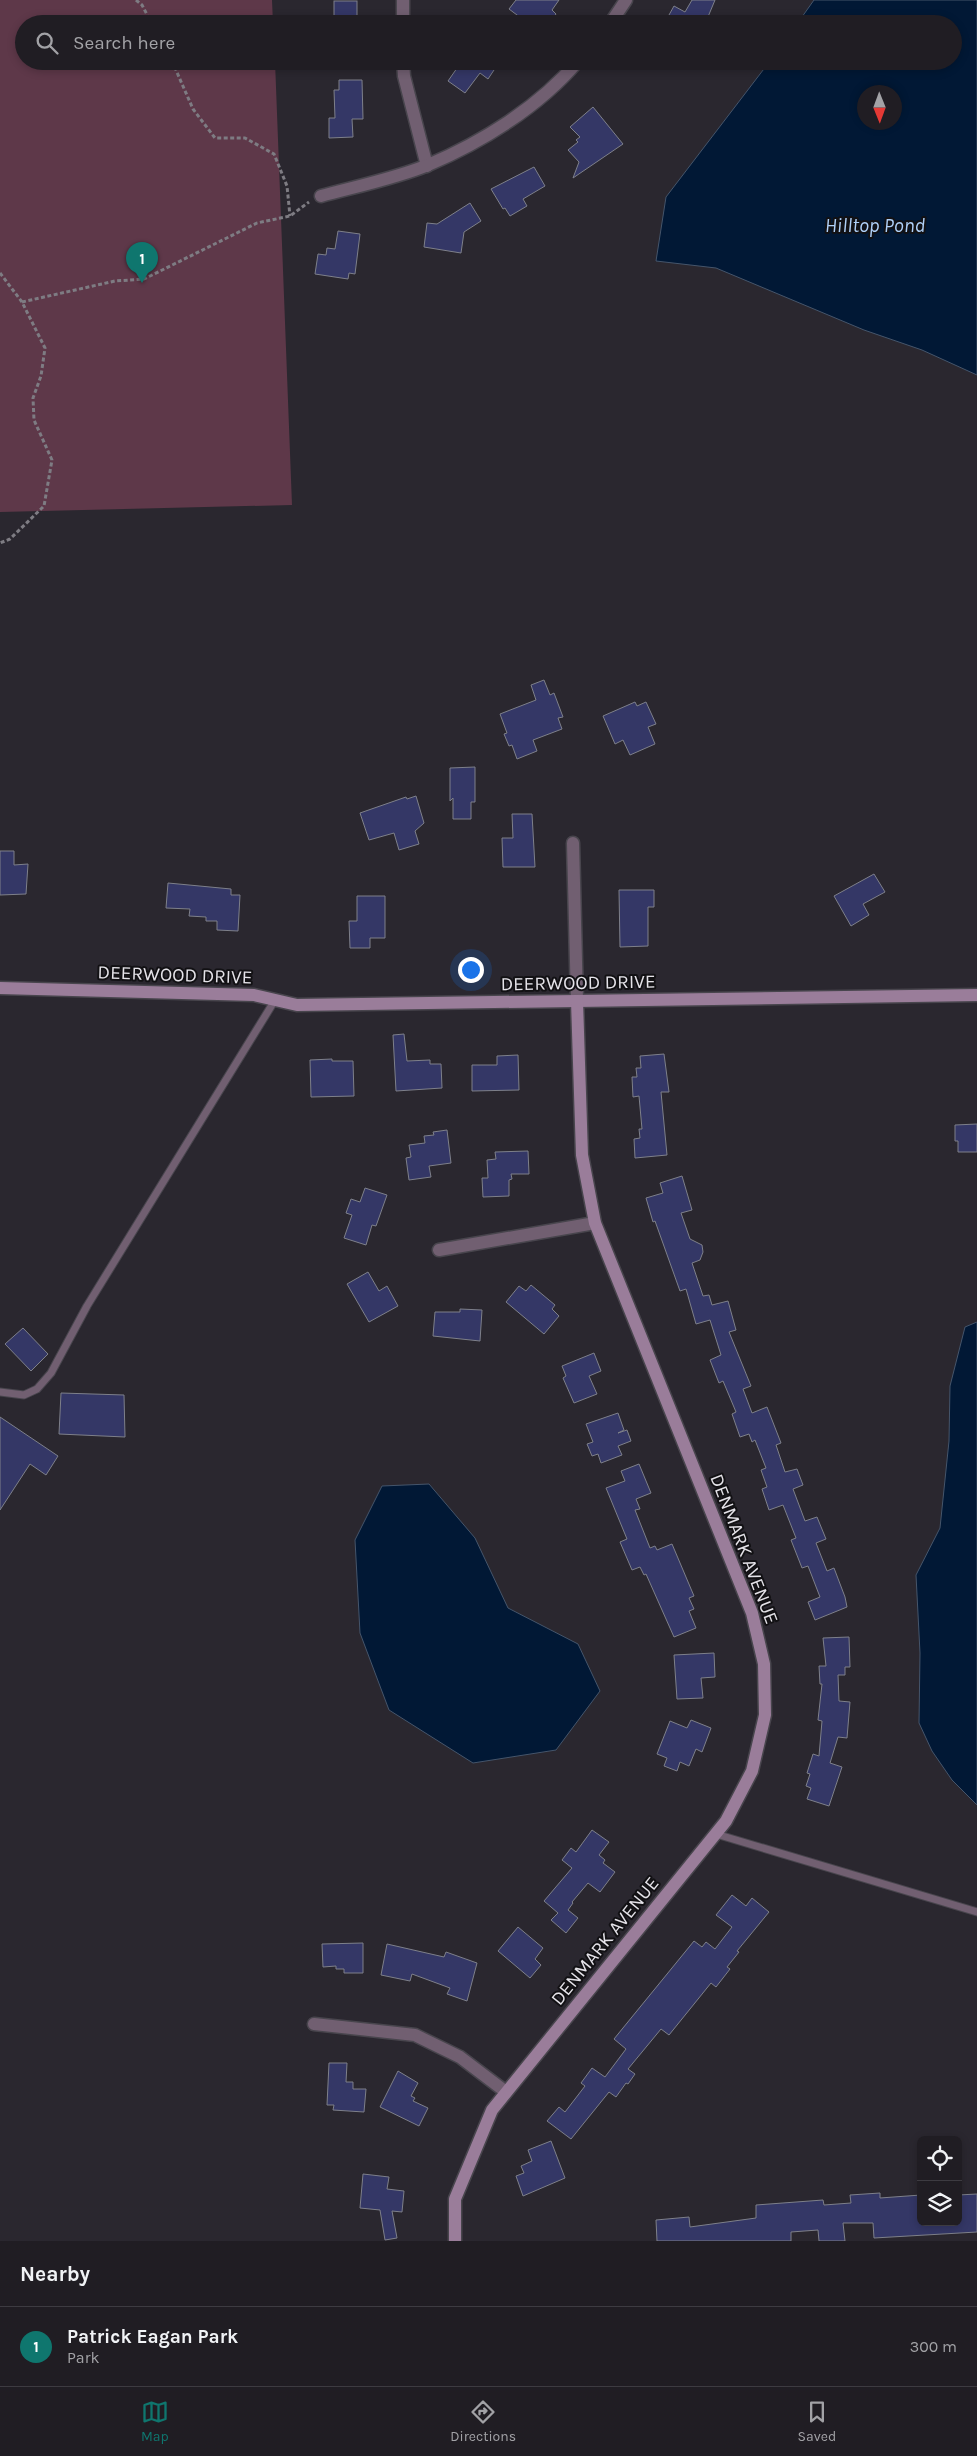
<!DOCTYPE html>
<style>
:root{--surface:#201d23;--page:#28262b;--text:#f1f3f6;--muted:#a2a2a6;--line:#3d3b41;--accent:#0f766e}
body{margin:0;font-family:Karla,sans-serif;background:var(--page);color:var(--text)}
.controls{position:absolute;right:15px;bottom:15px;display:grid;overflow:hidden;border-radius:8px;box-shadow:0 2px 8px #0003}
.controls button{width:45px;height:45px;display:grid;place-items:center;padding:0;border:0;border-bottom:1px solid var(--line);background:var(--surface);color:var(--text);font:25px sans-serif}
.compass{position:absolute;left:857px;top:85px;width:45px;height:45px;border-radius:50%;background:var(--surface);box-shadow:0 2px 8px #0003;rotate:179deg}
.you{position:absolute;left:470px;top:969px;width:18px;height:18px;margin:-12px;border:4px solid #fff;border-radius:50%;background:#1a73e8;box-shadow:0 0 0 8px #1a73e833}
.badge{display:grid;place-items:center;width:32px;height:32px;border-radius:50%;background:var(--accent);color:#fff;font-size:16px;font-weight:700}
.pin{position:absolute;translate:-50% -41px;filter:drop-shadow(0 1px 2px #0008)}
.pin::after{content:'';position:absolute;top:26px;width:18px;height:15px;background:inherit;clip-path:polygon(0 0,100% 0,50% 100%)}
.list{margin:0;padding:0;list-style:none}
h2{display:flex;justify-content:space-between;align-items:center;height:65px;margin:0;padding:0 20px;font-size:21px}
h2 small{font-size:16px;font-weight:400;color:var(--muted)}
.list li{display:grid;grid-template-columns:32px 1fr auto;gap:15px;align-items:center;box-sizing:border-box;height:80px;padding:0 20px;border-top:1px solid var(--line)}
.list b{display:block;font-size:19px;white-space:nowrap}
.list p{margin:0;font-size:16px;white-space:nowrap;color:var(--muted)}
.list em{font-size:16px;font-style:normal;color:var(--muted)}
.icon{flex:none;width:28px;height:28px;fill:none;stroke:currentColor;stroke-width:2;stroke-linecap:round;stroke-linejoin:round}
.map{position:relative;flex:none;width:977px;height:2241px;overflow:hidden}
.search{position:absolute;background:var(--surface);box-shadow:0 2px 8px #0003;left:15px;right:15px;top:15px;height:55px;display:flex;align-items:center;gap:12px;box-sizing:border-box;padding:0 18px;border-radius:28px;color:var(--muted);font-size:19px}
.sheet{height:145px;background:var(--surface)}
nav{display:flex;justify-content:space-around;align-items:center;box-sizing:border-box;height:70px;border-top:1px solid var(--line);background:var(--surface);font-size:14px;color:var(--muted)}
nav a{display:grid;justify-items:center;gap:2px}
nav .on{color:var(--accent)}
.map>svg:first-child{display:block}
.green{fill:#5e3849}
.water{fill:#011835;stroke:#45556b;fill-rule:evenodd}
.building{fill:#343766;stroke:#7e808a}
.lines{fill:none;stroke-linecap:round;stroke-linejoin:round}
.lane-casing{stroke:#48454d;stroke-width:9}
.street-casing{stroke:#48454d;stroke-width:15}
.secondary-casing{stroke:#48454d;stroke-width:15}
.path{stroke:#7e7c83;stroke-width:3;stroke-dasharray:4 2.5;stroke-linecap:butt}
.lane{stroke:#715f71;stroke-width:7}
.street{stroke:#715f71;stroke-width:12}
.secondary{stroke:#9a7d9a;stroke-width:12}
.labels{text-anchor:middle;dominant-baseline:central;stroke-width:4;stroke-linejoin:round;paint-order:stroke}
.street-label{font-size:19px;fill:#e5e3e9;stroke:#121114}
.water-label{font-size:20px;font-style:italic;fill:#afd0f8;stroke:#121114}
</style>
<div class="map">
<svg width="977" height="2241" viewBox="0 0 977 2241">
<rect width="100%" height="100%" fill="#2a272f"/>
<polygon class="green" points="0,0 272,0 273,24 24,24 24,61 275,61 292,505 0,512"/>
<g class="water">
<path d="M814,0h163v375l-55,-25 -58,-20 -148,-62 -60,-7 10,-64 104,-136h183v-37h-156zM864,92h30v30h-30z"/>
<polygon points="977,1322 977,1805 952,1780 932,1751 919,1723 920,1653 916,1575 940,1528 949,1441 950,1386 965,1327"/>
<polygon points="429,1484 475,1538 508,1608 578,1644 600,1691 556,1750 473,1763 389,1710 360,1633 355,1540 382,1486"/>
</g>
<g class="building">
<polygon points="516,0 559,0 552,10 556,14 549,24 529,24 509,9"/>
<polygon points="692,0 715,0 705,24 664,24 674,6 685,12"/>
<rect x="334" y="1" width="23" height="23"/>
<polygon points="462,61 500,61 488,79 480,73 465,93 448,81"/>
<polygon points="339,80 362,80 363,119 352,119 353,137 329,138 329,118 335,118 334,90 339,90"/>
<polygon points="593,107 623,144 573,178 579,162 568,150 578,142 576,140 580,137 570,127"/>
<polygon points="534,167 545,186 523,199 527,206 510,216 505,208 503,209 491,189"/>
<polygon points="470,203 481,221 464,232 461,253 424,247 427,223 437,224"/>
<polygon points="338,231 360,234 355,274 349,273 348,279 315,274 318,254 326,255 327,248 335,249"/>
<polygon points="544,680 550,695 554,693 563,717 558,718 562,729 533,740 537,751 517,759 512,745 509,746 504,734 507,733 500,714 536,700 531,685"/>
<polygon points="635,702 637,706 646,702 656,724 648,727 655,744 630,755 623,740 615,744 603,716"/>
<polygon points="475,767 475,802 471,802 471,819 453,819 453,798 450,801 450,768"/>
<polygon points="416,796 424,823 415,831 419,844 399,850 394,833 369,840 360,813 406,797 407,799"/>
<polygon points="512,814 532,814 535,867 503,867 502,838 513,838"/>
<polygon points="0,851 14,851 14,865 28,864 26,894 0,895"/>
<polygon points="874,874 885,892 863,904 869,915 851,926 834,896"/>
<polygon points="168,883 231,889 231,895 240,895 238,931 217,930 217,921 206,921 206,917 189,916 190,909 166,908"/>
<polygon points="619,890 654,890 654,907 648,907 648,946 620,947"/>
<polygon points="357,896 385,896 385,938 370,938 370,948 350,948 349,921 357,921"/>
<polygon points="404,1034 407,1061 430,1060 430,1064 441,1064 442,1088 396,1091 393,1035"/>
<polygon points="664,1054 669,1092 661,1092 667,1155 635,1158 634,1139 640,1138 639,1129 642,1129 639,1096 633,1097 632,1077 637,1077 636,1068 641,1068 640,1056"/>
<polygon points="518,1055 519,1090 472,1091 472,1065 497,1065 497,1056"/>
<polygon points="332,1059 332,1061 353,1061 354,1096 311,1097 310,1060"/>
<polygon points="977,1124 977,1152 958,1152 958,1141 955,1141 955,1125"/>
<polygon points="447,1130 451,1163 429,1166 431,1177 409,1180 406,1158 411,1157 409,1145 425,1143 424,1136 434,1135 433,1132"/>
<polygon points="528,1151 529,1174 511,1174 512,1179 509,1180 509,1196 483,1197 482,1178 488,1178 487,1160 496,1159 495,1152"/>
<polygon points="682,1176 692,1210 681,1213 690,1239 702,1245 703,1252 700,1260 692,1263 703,1296 709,1295 712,1305 728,1301 736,1330 729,1332 751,1386 743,1389 752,1413 767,1407 781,1443 776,1445 785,1472 797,1469 803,1485 793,1489 805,1521 817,1517 826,1539 816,1543 827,1571 834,1568 845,1597 847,1607 815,1620 808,1602 820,1597 808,1566 802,1568 791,1540 796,1538 783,1505 769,1510 762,1489 767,1487 761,1470 766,1468 755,1440 752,1442 749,1434 740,1437 732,1414 736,1412 723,1381 719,1383 710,1360 721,1355 710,1320 696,1324 686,1289 680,1291 655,1221 653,1222 646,1198 663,1193 660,1183"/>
<polygon points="365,1188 387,1195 376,1226 372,1225 366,1245 344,1238 352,1215 346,1213 351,1199 360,1202"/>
<polygon points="368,1272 379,1291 387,1286 398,1306 369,1322 347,1284"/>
<polygon points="531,1285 555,1305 552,1309 559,1316 544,1334 506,1302 519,1286 526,1291"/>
<polygon points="460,1309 482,1310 480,1341 433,1336 435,1312 460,1312"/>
<polygon points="23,1328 48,1354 31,1371 5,1344"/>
<polygon points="594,1353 601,1371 589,1376 597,1394 574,1403 563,1378 566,1376 562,1366"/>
<polygon points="61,1393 124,1395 125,1437 59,1434"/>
<polygon points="618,1413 624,1430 618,1433 627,1430 631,1441 618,1446 622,1455 601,1463 598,1454 592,1456 587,1444 593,1442 586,1424"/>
<polygon points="0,1417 58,1456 46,1475 30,1464 0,1510"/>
<polygon points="639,1464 651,1493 636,1499 640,1509 635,1510 650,1548 655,1546 657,1550 672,1544 694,1596 689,1598 694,1609 689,1611 696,1628 674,1637 646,1574 644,1575 640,1567 632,1570 620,1542 627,1539 606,1488 625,1481 621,1471"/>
<polygon points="849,1637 850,1667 845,1667 845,1675 838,1675 839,1701 850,1702 847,1738 838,1737 830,1763 842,1767 829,1806 807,1799 811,1788 806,1786 810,1774 807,1773 813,1754 819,1756 822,1721 818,1720 822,1684 820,1684 819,1666 826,1666 823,1638"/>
<polygon points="714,1653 715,1677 701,1678 703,1698 677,1699 674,1655"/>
<polygon points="691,1720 711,1728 702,1752 696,1749 689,1766 680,1762 677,1771 664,1766 667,1758 657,1754 670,1721 687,1728"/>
<polygon points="592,1830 609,1842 599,1855 605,1860 603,1863 615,1872 600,1892 588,1883 572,1902 573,1903 568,1910 578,1918 566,1933 551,1920 558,1913 544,1901 572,1868 562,1860 571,1848 576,1852"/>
<polygon points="732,1895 746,1906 752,1898 769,1912 737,1951 739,1952 727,1967 730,1969 716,1987 711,1983 669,2035 661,2029 628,2069 635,2074 628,2084 626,2083 616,2097 609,2092 571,2139 547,2121 559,2107 565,2112 585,2086 581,2083 592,2068 605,2077 626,2049 614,2039 694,1941 702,1947 706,1942 715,1949 732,1927 716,1915"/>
<polygon points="518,1927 543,1948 535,1959 541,1965 530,1978 498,1951"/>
<polygon points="363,1943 363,1973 344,1973 344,1969 336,1969 336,1966 323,1967 322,1944"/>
<polygon points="387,1944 444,1957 446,1952 477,1963 467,2001 447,1994 450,1988 412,1974 410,1981 381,1975"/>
<polygon points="329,2063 347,2063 346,2082 353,2082 353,2089 366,2089 364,2112 333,2110 334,2105 327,2105"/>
<polygon points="398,2071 418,2083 411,2096 415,2098 413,2101 428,2108 419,2126 380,2107"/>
<polygon points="551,2141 565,2178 523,2196 516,2176 524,2173 521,2166 532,2161 528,2150"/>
<polygon points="363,2174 389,2177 387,2189 404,2191 402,2212 392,2211 397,2238 385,2240 380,2210 360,2208"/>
<polygon points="880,2193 880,2198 921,2195 921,2222 958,2222 958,2195 977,2194 977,2232 874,2238 873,2223 843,2223 845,2241 819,2241 818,2230 791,2232 791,2241 657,2241 656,2220 689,2217 690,2227 756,2218 756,2205 823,2200 824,2205 851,2203 850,2195"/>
</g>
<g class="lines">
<defs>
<g id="lane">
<polyline points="0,1392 24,1395 37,1389 51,1373 87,1306 275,1000"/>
<polyline points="716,1834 977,1912"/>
</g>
<g id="street">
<polyline points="403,0 403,24"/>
<polyline points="610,24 626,0"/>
<polyline points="403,61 404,76 427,166"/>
<path d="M321,196c33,-9 76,-18 107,-31 54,-23 111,-58 150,-104"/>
<polyline points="573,843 577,1001"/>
<polyline points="439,1250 595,1223"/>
<polyline points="314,2024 415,2035 460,2057 506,2092"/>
</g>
<g id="secondary">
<polyline points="0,988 254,995 297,1005 977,995"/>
<polyline points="455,2241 455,2199 492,2110 726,1821 752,1771 765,1715 764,1664 752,1613 595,1223 582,1155 577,1001"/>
</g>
</defs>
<use href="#lane" class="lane-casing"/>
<use href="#street" class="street-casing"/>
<use href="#secondary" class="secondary-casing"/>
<g class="path">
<polyline points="136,0 142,5 152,24"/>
<polyline points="172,61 193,109 215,138 245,138 274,154 287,186 290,216"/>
<polyline points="0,273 22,302 45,348 41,376 33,398 34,420 52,460 44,506 10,539 0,543"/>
<polyline points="22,302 115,281 144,279 257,223 290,216 309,202"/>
</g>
<use href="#lane" class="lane"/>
<use href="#street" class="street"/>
<use href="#secondary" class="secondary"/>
</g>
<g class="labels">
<g class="street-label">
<text transform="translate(175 975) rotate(2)">DEERWOOD DRIVE</text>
<text transform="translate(578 983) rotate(-1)">DEERWOOD DRIVE</text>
<text transform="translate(744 1549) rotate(69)">DENMARK AVENUE</text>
<text transform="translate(605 1941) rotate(-51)">DENMARK AVENUE</text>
</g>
<g class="water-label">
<text x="875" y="225">Hilltop Pond</text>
</g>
</g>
</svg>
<div class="controls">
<button><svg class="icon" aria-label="locate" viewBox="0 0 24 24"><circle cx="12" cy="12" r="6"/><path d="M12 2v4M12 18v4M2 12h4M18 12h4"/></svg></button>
<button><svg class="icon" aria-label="layers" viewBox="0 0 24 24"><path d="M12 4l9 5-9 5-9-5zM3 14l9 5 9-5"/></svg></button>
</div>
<svg class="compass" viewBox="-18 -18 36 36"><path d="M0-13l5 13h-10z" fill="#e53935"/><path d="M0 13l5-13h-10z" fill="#a2a2a6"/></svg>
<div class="you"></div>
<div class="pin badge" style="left:142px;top:283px">1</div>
<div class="search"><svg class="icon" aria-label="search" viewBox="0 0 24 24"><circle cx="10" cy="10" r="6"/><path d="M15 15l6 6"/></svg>Search here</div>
</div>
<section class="sheet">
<h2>Nearby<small></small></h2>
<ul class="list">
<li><span class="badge">1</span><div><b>Patrick Eagan Park</b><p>Park</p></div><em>300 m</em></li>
</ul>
</section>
<nav>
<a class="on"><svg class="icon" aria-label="map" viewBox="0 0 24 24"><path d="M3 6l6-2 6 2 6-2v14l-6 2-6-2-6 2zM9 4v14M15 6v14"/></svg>Map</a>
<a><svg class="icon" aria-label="directions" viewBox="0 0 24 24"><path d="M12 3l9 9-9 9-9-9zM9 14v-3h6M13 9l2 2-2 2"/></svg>Directions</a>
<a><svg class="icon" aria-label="saved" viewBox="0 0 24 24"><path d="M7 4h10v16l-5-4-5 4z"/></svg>Saved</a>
</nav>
